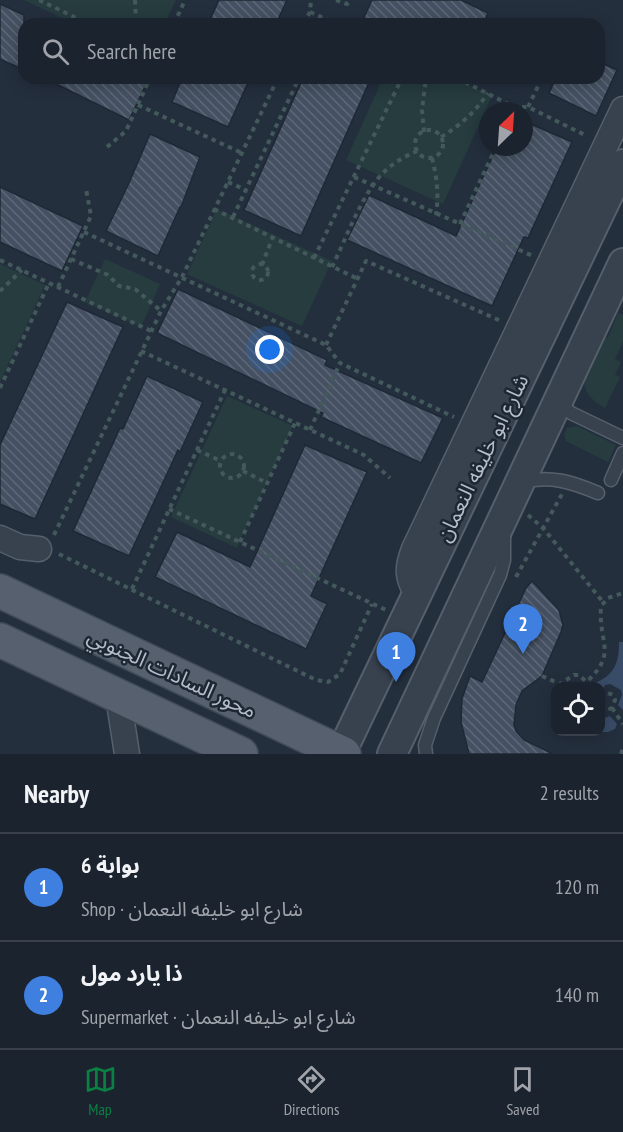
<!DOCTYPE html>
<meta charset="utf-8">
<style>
:root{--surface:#1b232e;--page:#282f3a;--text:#f1f3f6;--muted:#a0a4aa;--line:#39404a;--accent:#0b8043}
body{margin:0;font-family:"PT Sans Narrow","Noto Sans Arabic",sans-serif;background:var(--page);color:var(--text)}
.controls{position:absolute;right:18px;bottom:18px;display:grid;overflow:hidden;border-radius:12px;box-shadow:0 3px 15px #0003}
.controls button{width:54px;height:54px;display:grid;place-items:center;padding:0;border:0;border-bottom:2px solid var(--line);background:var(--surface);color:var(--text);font:30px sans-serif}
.compass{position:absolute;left:479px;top:102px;width:54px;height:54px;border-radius:50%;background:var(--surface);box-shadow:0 3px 15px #0003;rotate:25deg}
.you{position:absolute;left:270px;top:350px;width:21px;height:21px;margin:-15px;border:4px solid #fff;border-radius:50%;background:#1a73e8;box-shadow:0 0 0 9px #1a73e833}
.badge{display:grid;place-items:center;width:39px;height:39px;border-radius:50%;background:var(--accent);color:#fff;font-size:20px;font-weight:700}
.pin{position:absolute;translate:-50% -50px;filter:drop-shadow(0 2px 3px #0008)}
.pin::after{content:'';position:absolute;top:32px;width:21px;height:18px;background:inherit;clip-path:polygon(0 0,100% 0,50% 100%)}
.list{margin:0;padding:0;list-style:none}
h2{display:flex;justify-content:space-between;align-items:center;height:78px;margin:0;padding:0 24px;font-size:26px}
h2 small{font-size:20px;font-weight:400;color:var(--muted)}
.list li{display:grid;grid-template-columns:39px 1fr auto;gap:18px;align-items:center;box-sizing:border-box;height:108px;padding:0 24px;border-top:2px solid var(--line)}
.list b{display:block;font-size:22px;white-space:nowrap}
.list p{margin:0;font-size:20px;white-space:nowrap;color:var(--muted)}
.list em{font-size:20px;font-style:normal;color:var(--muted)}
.icon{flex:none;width:33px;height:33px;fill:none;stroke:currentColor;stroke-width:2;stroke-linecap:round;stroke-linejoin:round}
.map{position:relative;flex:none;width:623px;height:754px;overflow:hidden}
.search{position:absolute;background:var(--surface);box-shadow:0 3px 15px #0003;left:18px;right:18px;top:18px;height:66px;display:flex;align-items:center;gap:15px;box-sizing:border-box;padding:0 21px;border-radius:18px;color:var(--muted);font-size:22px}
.sheet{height:294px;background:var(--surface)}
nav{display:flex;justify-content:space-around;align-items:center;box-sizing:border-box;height:84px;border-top:2px solid var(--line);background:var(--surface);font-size:16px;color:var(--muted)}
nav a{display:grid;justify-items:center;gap:3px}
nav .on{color:var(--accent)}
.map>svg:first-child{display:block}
.green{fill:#263c3f}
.water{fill:#394c67}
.building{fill:url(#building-back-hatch);stroke:#1f2835;stroke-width:1.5}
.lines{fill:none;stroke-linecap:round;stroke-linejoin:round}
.service-casing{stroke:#565f6c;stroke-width:15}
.minor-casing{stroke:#565f6c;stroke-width:27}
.tertiary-casing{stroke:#565f6c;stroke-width:32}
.primary-casing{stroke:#414a57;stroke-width:36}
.path{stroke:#44595c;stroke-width:4;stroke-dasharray:4.5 4.5;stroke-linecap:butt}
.service{stroke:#38414e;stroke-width:12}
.minor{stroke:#38414e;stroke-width:24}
.tertiary{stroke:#38414e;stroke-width:28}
.primary{stroke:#56606e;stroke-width:33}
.labels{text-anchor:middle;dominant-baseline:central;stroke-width:5;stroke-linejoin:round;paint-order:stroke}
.street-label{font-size:21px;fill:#b4bcc9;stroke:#1d2633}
</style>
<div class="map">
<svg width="623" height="754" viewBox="0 0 623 754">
<defs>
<pattern id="building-back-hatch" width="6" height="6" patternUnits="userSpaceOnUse" patternTransform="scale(1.5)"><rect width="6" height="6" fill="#455162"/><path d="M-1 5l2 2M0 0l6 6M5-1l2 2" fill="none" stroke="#5d6877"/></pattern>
</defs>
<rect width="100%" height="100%" fill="#242f3e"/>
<g class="green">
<polygon points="24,0 176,0 164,24 75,24"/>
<polygon points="383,78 453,78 492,96 443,204 346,160"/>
<polygon points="217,209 332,261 302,326 187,274"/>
<polygon points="105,259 160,284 141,327 85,302"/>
<polygon points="0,264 45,285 0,382"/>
<path d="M618,313l5,2v27l-8,17 6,3 -6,13 5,2 -15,31c-36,-20 -17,-44 -4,-72l7,2z"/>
<polygon points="227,396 293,426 237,548 171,517"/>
<polygon points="577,426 616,445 608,462 566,441 564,435 567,428"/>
</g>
<g class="water">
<path d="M619,642h4v68l-5,-5 4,-10 -1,-5 -11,-6 -5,1 -3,5 -7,-7c20,-8 24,-21 24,-41z"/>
<polygon points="601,716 605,718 610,716 617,724 615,729 608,732 598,732 600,732"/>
</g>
<g class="building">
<polygon points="219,0 287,0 276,24 208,24"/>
<polygon points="372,0 461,0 488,13 483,24 361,24"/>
<polygon points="0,4 24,15 24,70 0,59"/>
<polygon points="599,62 617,70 596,116 549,93 556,78 599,78"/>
<polygon points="44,78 149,78 129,120"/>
<polygon points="182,78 250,78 228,127 172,102"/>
<polygon points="303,78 371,78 301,236 244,210"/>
<polygon points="524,121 572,142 528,238 524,237 492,306 347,240 369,195 456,236 497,147 524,147"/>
<polygon points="150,134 200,157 181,207 180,207 158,256 106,231 129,183"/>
<polygon points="0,187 83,226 62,271 0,242"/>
<polygon points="178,289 327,360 325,365 443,418 421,463 321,417 323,413 157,333"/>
<polygon points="67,302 123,327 35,519 0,504 0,445"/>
<polygon points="147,376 203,402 180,452 178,450 129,556 73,531 120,428 123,429"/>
<polygon points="305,445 367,472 311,596 327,604 306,649 155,577 177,532 250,567"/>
<polygon points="532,581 559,610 563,625 561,632 542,676 522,691 516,705 514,725 516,731 524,740 553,754 469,754 461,722 462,699 466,687 470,676 482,682 526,588"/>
</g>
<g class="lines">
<defs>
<g id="service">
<polyline points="558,402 571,413 623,438"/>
<polyline points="611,480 623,453"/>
<path d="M522,482c28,-7 50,0 76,11"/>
<polyline points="426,754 425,745 434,718 500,575 504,560 504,532"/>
</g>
<g id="minor">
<polyline points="0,538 20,547 39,549"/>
<path d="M417,594c-11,-17 -10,-27 -3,-45l209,-440"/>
<polyline points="118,696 127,754"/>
</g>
<g id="tertiary">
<polyline points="341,753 623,164"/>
<polyline points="392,754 623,263"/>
</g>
<g id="primary">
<polyline points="0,591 344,754"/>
<polyline points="0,640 241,754"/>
</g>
</defs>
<use href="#service" class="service-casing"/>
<use href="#minor" class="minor-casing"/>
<use href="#tertiary" class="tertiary-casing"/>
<use href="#primary" class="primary-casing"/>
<g class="path">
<polyline points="39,0 89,24"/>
<polyline points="135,0 136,24"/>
<polyline points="336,0 347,4 352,0"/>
<polyline points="310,12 337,24"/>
<polyline points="174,24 185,0"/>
<polyline points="304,24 310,12 311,0"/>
<polyline points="568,24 570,18"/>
<polyline points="457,78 514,107 528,107 587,136"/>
<polyline points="138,105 242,153"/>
<polyline points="528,107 542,78"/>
<circle cx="429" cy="144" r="14"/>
<polyline points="424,132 422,110 426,78"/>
<path d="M441,137c20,-12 34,-25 47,-44"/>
<polyline points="107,147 126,131 150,78"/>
<path d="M432,158c5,20 7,36 4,57"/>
<polyline points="354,177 533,256"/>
<polyline points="228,182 246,190"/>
<polyline points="214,209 356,278"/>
<polyline points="233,217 299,78"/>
<polyline points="460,224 496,147"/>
<polyline points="84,232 326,345 340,363 454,417"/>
<polyline points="314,258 402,78"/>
<polyline points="71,259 108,275 119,286 135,289 161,311"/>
<polyline points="0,260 151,331"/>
<circle cx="260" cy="272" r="8"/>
<polyline points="262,265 272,239"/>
<path d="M332,267c14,-28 31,-76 53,-96 9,-9 21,-15 32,-20"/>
<polyline points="58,287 91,216 86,189"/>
<polyline points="0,291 22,270"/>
<polyline points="326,345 366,261 501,321"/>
<polyline points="141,351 364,455 390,478"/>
<polyline points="0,388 49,283"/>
<polyline points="310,430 340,363"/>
<polyline points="197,450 221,461"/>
<circle cx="232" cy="466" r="12"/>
<polyline points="243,471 267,483"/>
<polyline points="169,509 386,610"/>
<polyline points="528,515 543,528 603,602"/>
<polyline points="54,535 161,311 182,277 278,78"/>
<polyline points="240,542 295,423"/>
<polyline points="59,554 316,680 328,682 340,674 372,604"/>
<polyline points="516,577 562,494"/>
<polyline points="132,589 225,390"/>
<polyline points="542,676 560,684 574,675 579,675 591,686"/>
<path d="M582,686c38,-33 16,-40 19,-80l7,-8 15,-5"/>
<polyline points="600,697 608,693 613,695 615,700 612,708"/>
<polyline points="600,707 607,710 612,708"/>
<polyline points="612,708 623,724"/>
<polyline points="621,754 623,748"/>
</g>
<use href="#service" class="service"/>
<use href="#minor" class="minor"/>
<use href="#tertiary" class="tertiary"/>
<use href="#primary" class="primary"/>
</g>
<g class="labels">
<g class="street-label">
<text transform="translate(482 458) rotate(-64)">شارع ابو خليفه النعمان</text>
<text transform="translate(172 673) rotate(25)">محور السادات الجنوبي</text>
</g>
</g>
</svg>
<div class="controls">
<button><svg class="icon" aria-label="locate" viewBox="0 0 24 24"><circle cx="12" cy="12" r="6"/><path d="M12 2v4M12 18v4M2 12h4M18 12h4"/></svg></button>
</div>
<svg class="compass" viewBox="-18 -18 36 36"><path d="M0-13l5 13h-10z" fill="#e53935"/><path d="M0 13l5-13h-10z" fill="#a0a4aa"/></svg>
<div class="you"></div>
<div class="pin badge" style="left:396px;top:682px;background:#3f7fe0">1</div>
<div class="pin badge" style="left:523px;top:654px;background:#3f7fe0">2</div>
<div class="search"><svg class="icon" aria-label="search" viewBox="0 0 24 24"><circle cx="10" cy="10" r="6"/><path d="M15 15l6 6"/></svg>Search here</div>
</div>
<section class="sheet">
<h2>Nearby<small>2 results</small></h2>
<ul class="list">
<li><span class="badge" style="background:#3f7fe0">1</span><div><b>بوابة 6</b><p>Shop · شارع ابو خليفه النعمان</p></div><em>120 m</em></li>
<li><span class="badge" style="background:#3f7fe0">2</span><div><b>ذا يارد مول</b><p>Supermarket · شارع ابو خليفه النعمان</p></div><em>140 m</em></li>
</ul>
</section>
<nav>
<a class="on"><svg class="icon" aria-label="map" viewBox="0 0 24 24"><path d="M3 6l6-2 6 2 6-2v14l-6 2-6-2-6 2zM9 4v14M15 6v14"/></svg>Map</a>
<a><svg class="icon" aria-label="directions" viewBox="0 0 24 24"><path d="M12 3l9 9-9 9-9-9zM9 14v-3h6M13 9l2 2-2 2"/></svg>Directions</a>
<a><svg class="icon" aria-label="saved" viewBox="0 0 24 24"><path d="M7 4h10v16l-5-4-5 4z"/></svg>Saved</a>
</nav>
